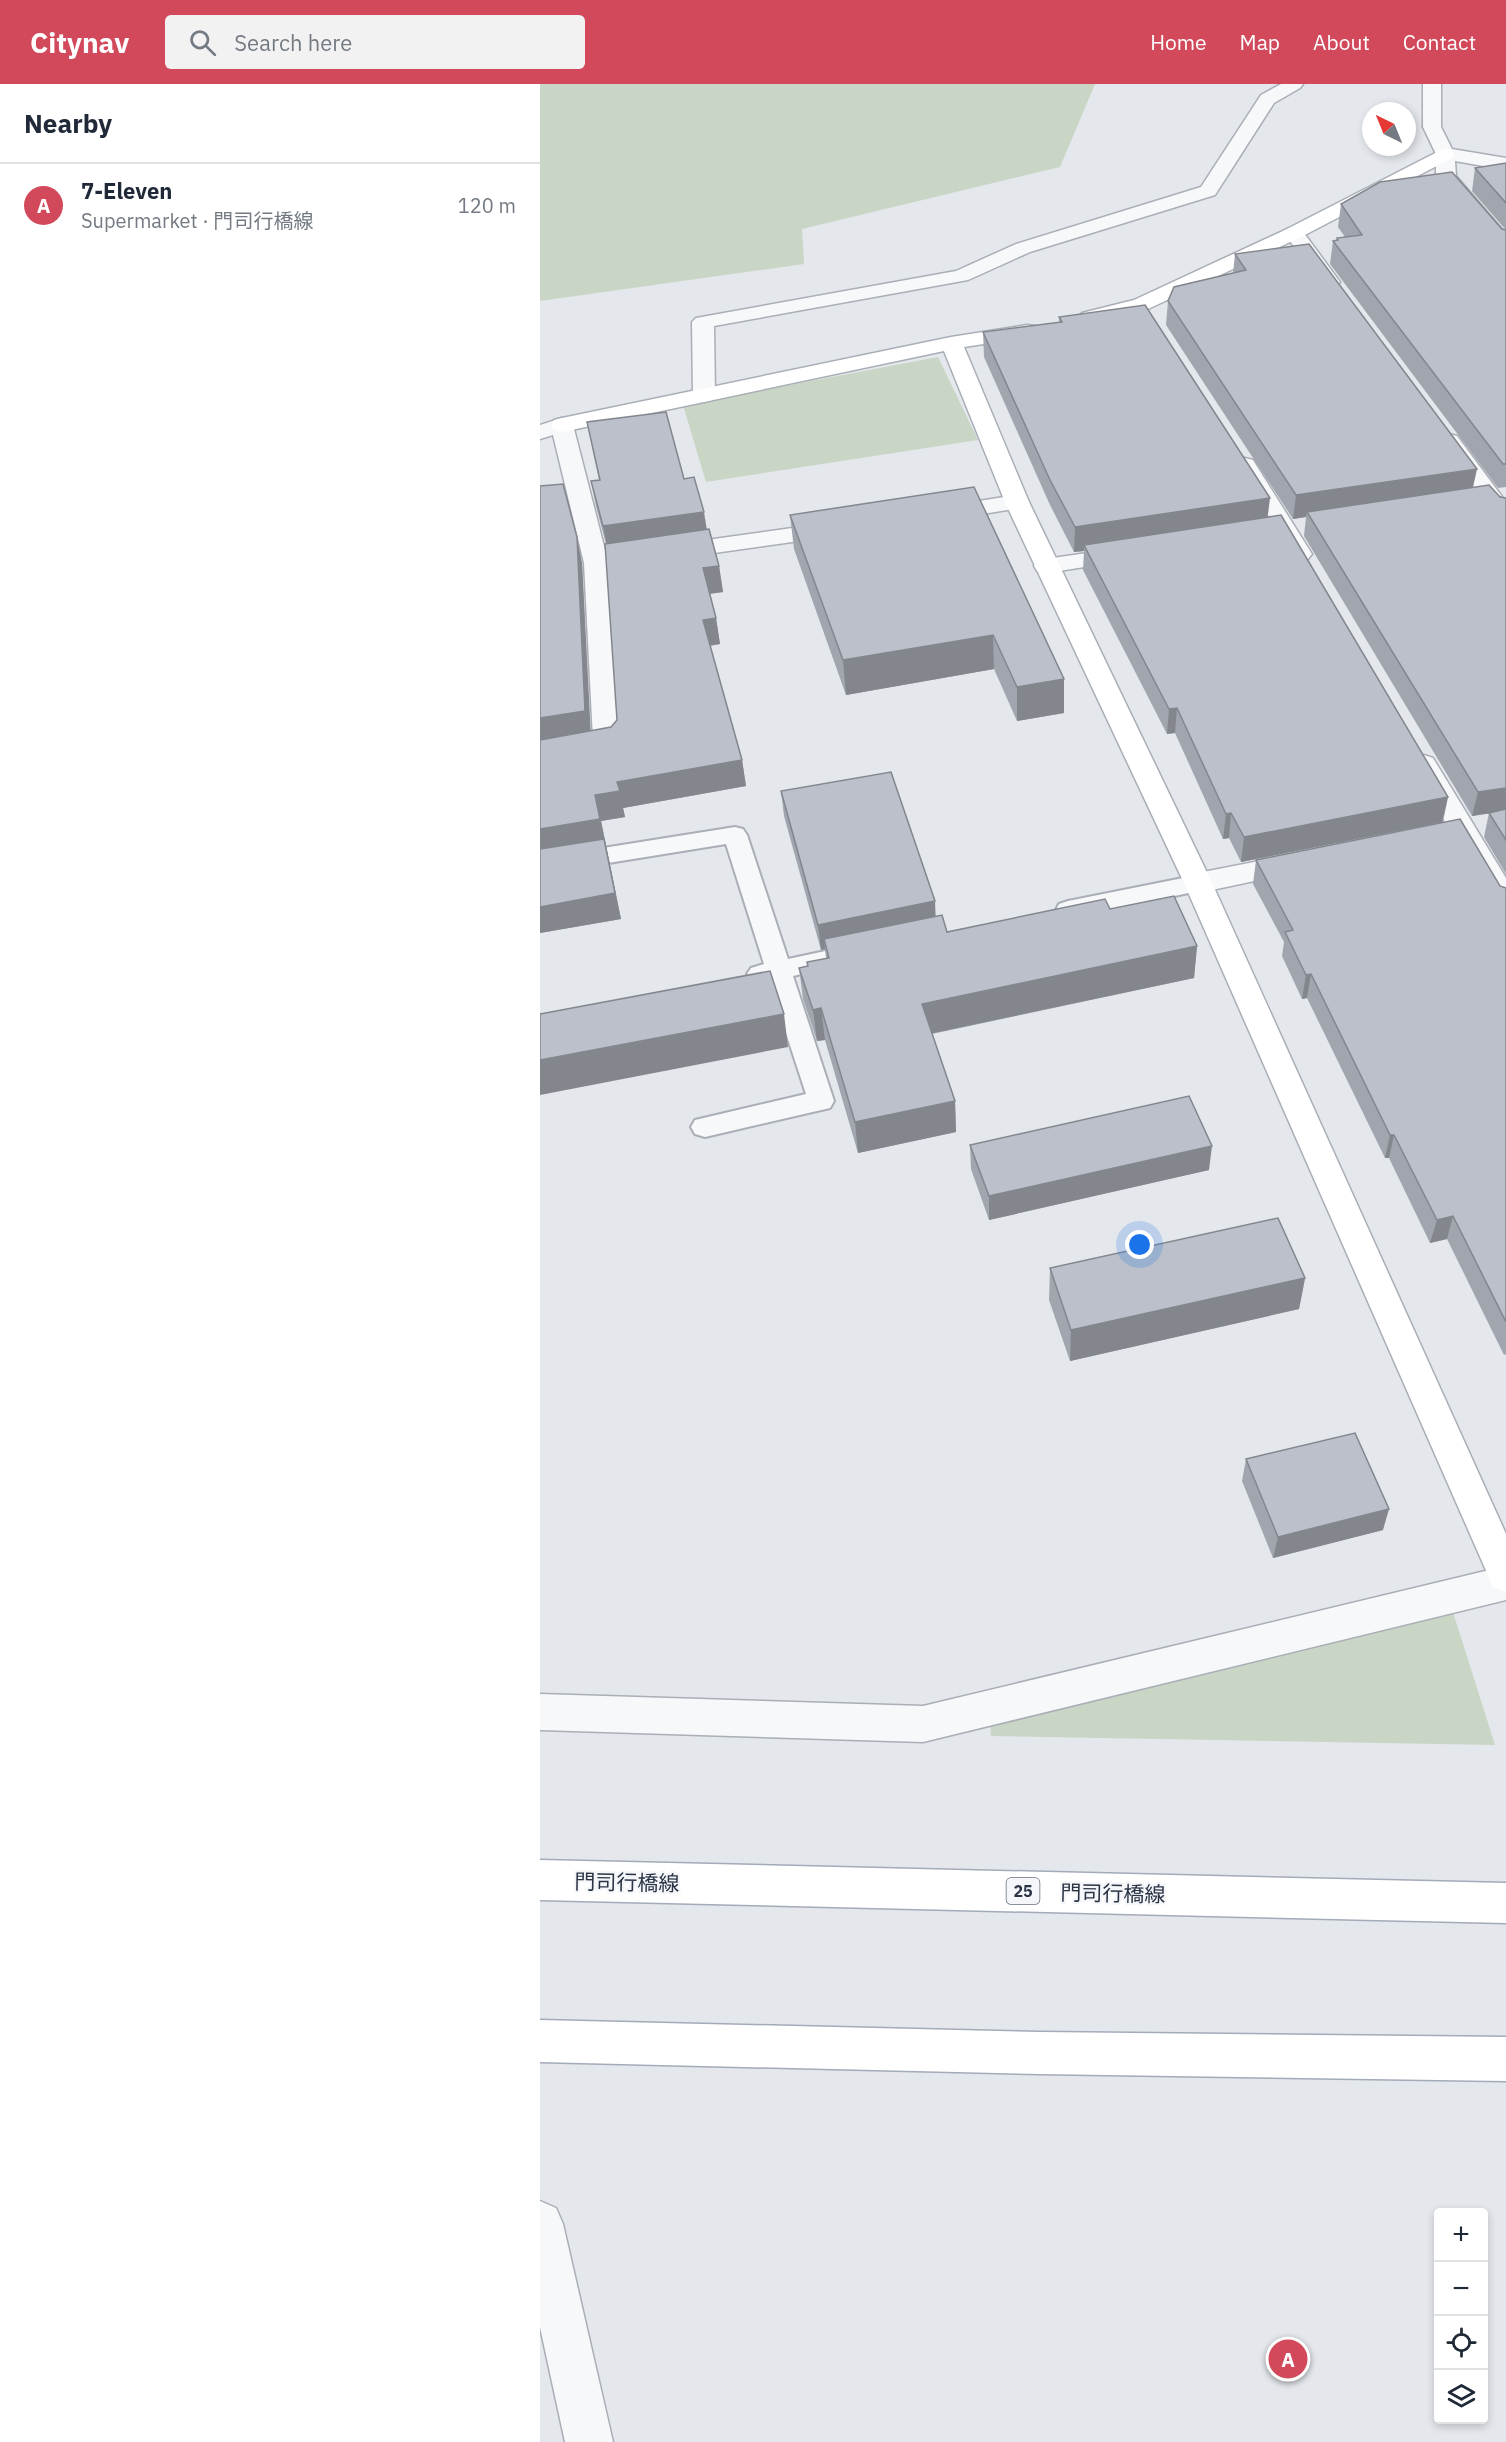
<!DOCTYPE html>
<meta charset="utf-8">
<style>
:root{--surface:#fff;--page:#f2f2f3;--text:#1f2937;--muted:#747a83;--line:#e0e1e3;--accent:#d1495b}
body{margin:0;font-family:"IBM Plex Sans","Noto Sans JP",sans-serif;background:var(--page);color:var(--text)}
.controls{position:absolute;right:18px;bottom:18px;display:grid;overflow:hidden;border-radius:6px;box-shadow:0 3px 9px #0003}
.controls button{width:54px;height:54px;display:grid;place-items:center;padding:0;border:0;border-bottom:2px solid var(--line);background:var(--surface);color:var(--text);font:30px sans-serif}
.compass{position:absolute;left:822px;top:18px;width:54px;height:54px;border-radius:50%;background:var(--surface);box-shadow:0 3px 9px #0003;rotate:317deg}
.you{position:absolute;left:600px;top:1161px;width:21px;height:21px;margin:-15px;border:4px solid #fff;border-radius:50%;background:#1a73e8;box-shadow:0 0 0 9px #1a73e833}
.badge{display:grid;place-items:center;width:39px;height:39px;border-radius:50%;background:var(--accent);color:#fff;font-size:20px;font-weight:700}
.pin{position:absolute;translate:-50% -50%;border:3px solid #fff;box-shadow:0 2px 6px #0006}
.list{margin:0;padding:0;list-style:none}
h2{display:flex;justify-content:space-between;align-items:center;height:78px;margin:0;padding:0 24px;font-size:26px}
h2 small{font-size:20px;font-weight:400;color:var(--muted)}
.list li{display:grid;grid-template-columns:39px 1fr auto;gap:18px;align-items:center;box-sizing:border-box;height:84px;padding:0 24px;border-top:2px solid var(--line)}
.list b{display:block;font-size:22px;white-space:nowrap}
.list p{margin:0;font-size:20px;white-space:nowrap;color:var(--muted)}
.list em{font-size:20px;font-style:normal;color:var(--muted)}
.icon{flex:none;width:33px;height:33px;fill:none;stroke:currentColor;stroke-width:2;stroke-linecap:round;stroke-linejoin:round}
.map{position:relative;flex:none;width:966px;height:2358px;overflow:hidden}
header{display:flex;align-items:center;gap:36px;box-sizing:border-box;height:84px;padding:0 30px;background:var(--accent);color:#fff}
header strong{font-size:28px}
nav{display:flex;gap:33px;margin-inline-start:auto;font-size:21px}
.search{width:420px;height:54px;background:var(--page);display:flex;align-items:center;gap:15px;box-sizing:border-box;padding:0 21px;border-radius:6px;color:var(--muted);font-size:22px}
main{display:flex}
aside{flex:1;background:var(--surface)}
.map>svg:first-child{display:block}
.green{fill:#c9d6c5}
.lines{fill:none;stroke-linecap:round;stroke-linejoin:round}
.lane-casing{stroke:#a9aeb7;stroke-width:4}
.street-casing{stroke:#a9aeb7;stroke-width:3}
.secondary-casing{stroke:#a9aeb7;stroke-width:3}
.primary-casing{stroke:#a3abb8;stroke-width:3}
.lane{fill:#f7f8fa;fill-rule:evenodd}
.street{fill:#f7f8fa;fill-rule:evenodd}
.secondary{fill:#fff;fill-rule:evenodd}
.primary{fill:#fff;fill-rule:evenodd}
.wall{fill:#a1a5ae}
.shaded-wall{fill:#83868d}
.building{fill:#bbc0ca;stroke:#83868d;stroke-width:1.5}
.labels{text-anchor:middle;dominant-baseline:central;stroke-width:4.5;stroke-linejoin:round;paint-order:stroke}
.shield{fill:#f4f6f9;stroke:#676e7b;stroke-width:1.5}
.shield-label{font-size:16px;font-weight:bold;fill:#2b3445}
.near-street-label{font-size:21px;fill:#2b3445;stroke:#f4f6f9}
</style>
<header>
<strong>Citynav</strong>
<div class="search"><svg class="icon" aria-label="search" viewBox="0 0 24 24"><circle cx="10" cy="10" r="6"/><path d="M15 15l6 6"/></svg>Search here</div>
<nav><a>Home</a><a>Map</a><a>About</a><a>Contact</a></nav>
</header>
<main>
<aside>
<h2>Nearby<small></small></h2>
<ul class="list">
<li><span class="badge">A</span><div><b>7-Eleven</b><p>Supermarket · 門司行橋線</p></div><em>120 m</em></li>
</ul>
</aside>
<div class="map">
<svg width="966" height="2358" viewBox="0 0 966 2358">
<rect width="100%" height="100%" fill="#e4e7ec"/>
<g class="green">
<polygon points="0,0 555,0 520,83 262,145 264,180 0,217"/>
<polygon points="398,273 438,356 166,398 143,321"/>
<polygon points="912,1525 955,1661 451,1652 450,1632"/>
</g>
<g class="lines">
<defs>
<g id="lane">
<polygon points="195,743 203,745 207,751 248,875 304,863 313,866 317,872 313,878 253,892 294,1017 290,1024 165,1053 155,1050 151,1043 155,1036 266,1010 229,897 220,899 211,896 207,890 211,884 224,880 186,760 0,790 0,774"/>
<polygon points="658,791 667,793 670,799 667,805 528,835 519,832 516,826 519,820 528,817"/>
</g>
<g id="street">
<polygon points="741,0 763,0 760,4 734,19 675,111 490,168 428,196 174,242 175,311 172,316 164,318 156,316 153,311 152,238 156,234 416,187 476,160 661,103 721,11"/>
<polygon points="883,0 901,0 901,43 912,65 966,74 966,86 915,77 916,92 966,150 966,168 959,166 896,93 896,70 883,43"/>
<polygon points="754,143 761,145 797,194 800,198 797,202 790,204 783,202 744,149 747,145"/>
<polygon points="22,334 30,336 33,341 66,470 295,438 303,440 307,445 303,450 295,452 68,484 80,661 76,667 67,669 0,681 0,663 53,655 44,479 13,351 0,355 0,341"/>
<polygon points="909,350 917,352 966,418 966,441 958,439 898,357 901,352"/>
<polygon points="705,374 713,376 716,381 772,470 768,475 760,477 752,475 748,470 694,381 697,376"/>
<polygon points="477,411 485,413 489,418 485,423 400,437 392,435 388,430 392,425 400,423"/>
<polygon points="588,463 596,465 600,470 596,475 506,489 497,487 494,482 497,477 506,475"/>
<polygon points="884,671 893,674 966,794 966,828 956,825 871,680 875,674"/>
<polygon points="760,769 770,771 774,778 770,785 658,809 648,806 644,799 648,792 658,789"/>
<polygon points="966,1482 966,1516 383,1658 0,1646 0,1610 383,1622"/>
<polygon points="0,2117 16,2124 23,2140 73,2358 25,2358 0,2243"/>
</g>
<g id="secondary">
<polygon points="905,64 912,66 914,70 912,74 761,153 608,225 549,239 542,237 538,233 542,229 594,216 747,145"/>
<polygon points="487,241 495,242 498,247 495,252 424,263 489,418 672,799 966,1450 966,1508 953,1503 948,1491 644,799 465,418 404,267 22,348 14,346 11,341 14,336 22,334 411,253"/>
</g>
<g id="primary">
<polygon points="0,1776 966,1799 966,1839 0,1816"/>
<polygon points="0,1936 500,1948 966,1953 966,1997 500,1990 0,1978"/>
</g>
</defs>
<use href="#lane" class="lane-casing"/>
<use href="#street" class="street-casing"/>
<use href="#secondary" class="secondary-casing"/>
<use href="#primary" class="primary-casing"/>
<use href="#lane" class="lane"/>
<use href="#street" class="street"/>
<use href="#secondary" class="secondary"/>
<use href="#primary" class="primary"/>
</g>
<g class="wall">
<polygon points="966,79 966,403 958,404 790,180 793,157 796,156 797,154 805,153 798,143 801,120 965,145 932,107 935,84"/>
<polygon points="695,170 933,403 966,414 966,790 944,753 949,729 932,732 764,452 766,433 753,435 626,241 628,217 693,189"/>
<polygon points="519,233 728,433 908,713 903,738 960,802 966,804 966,1270 964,1271 907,1155 890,1159 849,1074 845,1074 767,914 762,915 742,872 744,858 713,800 716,776 858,747 701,778 689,754 683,755 635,649 627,650 543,486 544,467 534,468 510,421 444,273 443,248 519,238"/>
<polygon points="47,338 144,395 167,446 179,482 183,508 170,510 176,534 180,560 170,562 202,676 206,702 83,724 85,733 61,737 81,835 0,849 0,402 42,479 50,647 71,643 77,636 66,460 56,422 51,397 59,396"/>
<polygon points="434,403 524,629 477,637 454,585 306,611 254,465 250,431"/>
<polygon points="241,707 396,832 407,848 570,825 657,862 654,894 392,950 415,1017 416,1048 318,1069 285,956 277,957 263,915 259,884 267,882 267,878 286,874 285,865 281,866 244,732"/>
<polygon points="430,1061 669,1086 449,1136 431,1085"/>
<polygon points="510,1184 765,1194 759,1225 530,1277 509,1216"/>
<polygon points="706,1375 843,1446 733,1474 702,1397"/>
</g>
<g class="shaded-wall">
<polygon points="937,385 932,408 767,428 766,433 753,435 756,411"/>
<polygon points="730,414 727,439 544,461 544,467 534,468 535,443"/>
<polygon points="164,428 168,453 68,467 63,442"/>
<polygon points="37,453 42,479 51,653 0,661 0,634"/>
<polygon points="179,482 183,508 167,510 163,484"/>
<polygon points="176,534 180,560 167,562 163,536"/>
<polygon points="453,551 454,585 306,611 303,576"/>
<polygon points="524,595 524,629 477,637 477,603"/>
<polygon points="637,624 635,649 627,650 629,625"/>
<polygon points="202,676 206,702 83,724 85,733 61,737 81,835 0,849 0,745 77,698"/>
<polygon points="966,704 966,727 932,732 938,708"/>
<polygon points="908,713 902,738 701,778 704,753"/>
<polygon points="691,729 689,754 683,755 686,730"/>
<polygon points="395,817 396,842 284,855 285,865 281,866 278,841"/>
<polygon points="657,862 654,894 384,951 382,920"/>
<polygon points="771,890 767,914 762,915 766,891"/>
<polygon points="281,924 285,956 277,957 273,926"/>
<polygon points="244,930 248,963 0,1011 0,976"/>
<polygon points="415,1017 416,1048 318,1069 315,1038"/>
<polygon points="850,1051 854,1051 849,1074 845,1074"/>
<polygon points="672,1062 669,1086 449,1136 449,1112"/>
<polygon points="913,1132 907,1155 890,1159 897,1136"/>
<polygon points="765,1194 759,1225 530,1277 531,1246"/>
<polygon points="849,1425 843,1446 733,1474 738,1453"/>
</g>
<g class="building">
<polygon points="966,79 966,119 935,84"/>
<polygon points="912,88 962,145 966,146 966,380 963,380 793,157 798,156 797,154 822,151 801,120 840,98"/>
<polygon points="769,160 937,385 756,411 628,217 634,203 706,186 695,170"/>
<polygon points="605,221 730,414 535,443 510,396 443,248 522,238 519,233"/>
<polygon points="126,328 144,395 154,393 164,428 63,442 51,397 60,396 47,338"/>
<polygon points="23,400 37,453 45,627 0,634 0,402"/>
<polygon points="949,401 960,413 966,414 966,704 938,708 767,428"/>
<polygon points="434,403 524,595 477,603 453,551 303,576 250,431"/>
<polygon points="741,431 908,713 704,753 691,729 686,730 637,624 629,625 544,461"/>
<polygon points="169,445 179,482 163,484 176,534 163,536 202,676 77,698 80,707 55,711 60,735 0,745 0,656 71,643 77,636 65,460"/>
<polygon points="351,688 395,817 278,841 241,707"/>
<polygon points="966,725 966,756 949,729"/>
<polygon points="920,735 960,802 966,804 966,1238 913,1132 897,1136 854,1051 850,1051 771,890 766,891 745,848 753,846 716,776"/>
<polygon points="64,755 75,809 0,823 0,765"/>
<polygon points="634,812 657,862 382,920 415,1017 315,1038 281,924 273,926 259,884 268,882 267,878 289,874 284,855 402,831 407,848 565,815 570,825"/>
<polygon points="230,887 244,930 0,976 0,930"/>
<polygon points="649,1012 672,1062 449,1112 430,1061"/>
<polygon points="738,1134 765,1194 531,1246 510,1184"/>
<polygon points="815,1349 849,1425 738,1453 706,1375"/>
</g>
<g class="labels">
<rect class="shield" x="466.5" y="1794" width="33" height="26" rx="4.5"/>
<g class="shield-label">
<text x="483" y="1807">25</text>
</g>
<g class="near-street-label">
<text transform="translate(87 1798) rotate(1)">門司行橋線</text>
<text transform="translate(573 1809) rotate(1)">門司行橋線</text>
</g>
</g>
</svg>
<div class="controls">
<button>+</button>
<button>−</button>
<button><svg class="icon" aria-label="locate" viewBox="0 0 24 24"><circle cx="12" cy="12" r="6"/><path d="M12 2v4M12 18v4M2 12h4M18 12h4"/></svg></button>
<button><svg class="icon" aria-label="layers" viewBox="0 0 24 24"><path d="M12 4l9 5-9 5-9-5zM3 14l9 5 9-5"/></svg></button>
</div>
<svg class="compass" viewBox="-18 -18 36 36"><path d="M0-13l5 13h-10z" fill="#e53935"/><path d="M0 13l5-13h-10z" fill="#747a83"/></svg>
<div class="you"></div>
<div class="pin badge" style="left:748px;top:2275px">A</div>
</div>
</main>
